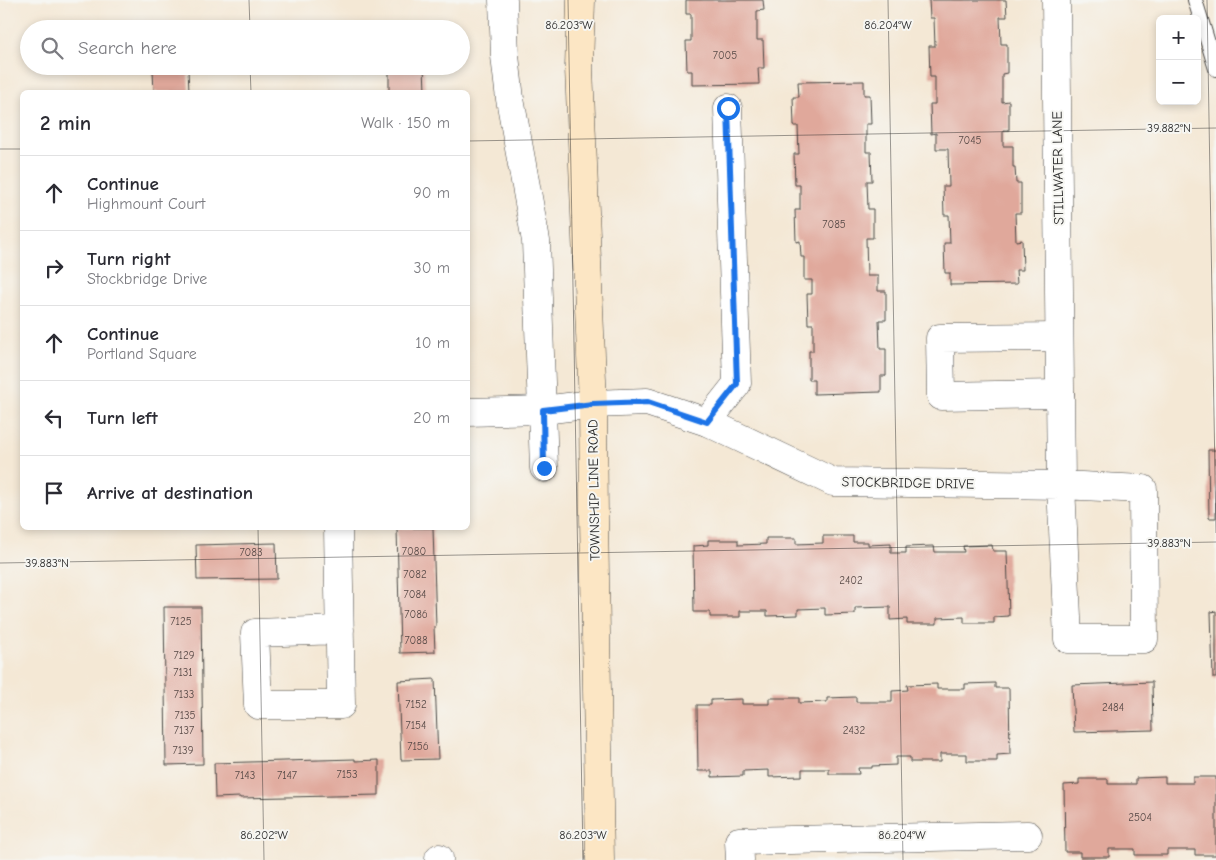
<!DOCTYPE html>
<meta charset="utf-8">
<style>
:root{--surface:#fff;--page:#f2f2f3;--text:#2b2b33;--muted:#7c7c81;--line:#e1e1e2}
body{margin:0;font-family:"Comic Neue",sans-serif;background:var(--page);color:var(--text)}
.controls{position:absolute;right:15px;top:15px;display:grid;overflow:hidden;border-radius:8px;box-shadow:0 2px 8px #0003}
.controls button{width:45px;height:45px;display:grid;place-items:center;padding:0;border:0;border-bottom:1px solid var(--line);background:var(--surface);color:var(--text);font:25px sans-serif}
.stop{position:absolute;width:15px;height:15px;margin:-11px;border:4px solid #1a73e8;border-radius:50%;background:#fff}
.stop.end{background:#1a73e8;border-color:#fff;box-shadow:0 1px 5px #0008}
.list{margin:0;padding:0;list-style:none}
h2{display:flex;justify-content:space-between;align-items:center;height:65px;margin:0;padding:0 20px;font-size:21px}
h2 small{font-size:16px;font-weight:400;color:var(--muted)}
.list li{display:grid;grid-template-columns:32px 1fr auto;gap:15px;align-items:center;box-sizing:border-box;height:75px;padding:0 20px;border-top:1px solid var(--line)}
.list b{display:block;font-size:19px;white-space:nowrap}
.list p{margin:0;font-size:16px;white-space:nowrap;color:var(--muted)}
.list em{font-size:16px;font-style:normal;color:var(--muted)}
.icon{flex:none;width:28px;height:28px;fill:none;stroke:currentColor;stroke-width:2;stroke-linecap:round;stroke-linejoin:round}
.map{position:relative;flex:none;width:1216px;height:860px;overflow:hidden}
.search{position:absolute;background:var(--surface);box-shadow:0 2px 8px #0003;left:20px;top:20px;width:450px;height:55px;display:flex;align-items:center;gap:12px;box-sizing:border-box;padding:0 18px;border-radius:28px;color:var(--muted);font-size:19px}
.panel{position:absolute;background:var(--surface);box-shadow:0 2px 8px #0003;left:20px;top:90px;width:450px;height:440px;border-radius:8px}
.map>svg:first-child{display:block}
.building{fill:#e0a89b}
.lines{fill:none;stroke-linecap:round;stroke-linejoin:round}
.lane-casing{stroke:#494744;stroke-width:16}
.street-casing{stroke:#494744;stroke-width:29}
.secondary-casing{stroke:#494744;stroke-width:29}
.lane{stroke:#fff;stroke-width:14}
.street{stroke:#fff;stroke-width:28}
.secondary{stroke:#fce6c4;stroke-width:28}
.route{stroke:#1a73e8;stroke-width:6}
.ticks{fill:none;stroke:#2b2b2b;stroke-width:1;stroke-opacity:0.45}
.labels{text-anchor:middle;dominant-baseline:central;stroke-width:4;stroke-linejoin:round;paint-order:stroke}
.number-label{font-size:11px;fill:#584a47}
.street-label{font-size:14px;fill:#2b2b2b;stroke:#f6f6f2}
.ticks-label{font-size:12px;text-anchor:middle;fill:#2b2b2b;stroke:#f6f6f2;stroke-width:4;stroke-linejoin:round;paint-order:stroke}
</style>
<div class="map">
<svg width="1216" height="860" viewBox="0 0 1216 860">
<rect width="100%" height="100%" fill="#f6f6f2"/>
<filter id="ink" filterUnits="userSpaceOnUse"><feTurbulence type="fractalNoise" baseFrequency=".02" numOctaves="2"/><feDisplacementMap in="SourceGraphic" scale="10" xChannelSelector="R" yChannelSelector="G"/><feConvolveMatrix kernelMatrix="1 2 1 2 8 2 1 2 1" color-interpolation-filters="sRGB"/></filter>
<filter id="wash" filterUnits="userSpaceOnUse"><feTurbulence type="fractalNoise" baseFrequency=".0096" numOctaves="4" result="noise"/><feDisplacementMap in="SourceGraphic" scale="20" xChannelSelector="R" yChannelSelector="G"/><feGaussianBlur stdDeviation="1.12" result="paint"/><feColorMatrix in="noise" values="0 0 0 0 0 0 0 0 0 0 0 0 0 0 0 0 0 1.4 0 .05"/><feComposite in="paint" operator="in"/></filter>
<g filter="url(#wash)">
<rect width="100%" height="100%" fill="#f4e8d5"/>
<g id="blocks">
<g class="building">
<polygon points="686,0 763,0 764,10 757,11 757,40 763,40 764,68 758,68 759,84 692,85 692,71 687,71 686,41 691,41 691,14 686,14"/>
<polygon points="929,0 1006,0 1007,17 1000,17 1001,44 1007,44 1007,73 1002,74 1002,102 1009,101 1009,130 1003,130 1003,146 1013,146 1013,167 1015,167 1016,183 1021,183 1021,213 1015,213 1016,241 1022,240 1023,270 1016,270 1017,284 950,285 950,273 945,273 944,243 950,243 949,215 944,215 943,186 949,186 948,149 936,149 936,133 931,134 930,104 935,104 935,77 930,77 929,46 935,46 934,18 930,18"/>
<polygon points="203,66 327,66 327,68 203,70"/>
<polygon points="389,66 424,66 425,92 389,92"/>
<polygon points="188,70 189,92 154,92 153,71"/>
<polygon points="864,81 864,95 870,95 871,124 866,124 866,152 871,152 872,181 867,181 868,209 873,209 873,238 866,238 867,276 878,276 878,291 886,291 886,320 879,320 880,349 886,349 886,376 881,376 881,392 814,394 814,380 809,380 809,351 813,351 813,324 808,324 807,294 812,294 812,280 804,280 804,257 801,257 800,241 796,242 795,210 800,210 800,185 795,185 794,154 799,154 798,126 794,126 793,97 799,97 798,82"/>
<polygon points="1208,450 1216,450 1216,518 1209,518"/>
<polygon points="397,528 433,528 436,627 434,627 435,652 400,653"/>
<polygon points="823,536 853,536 853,542 868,542 868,545 891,544 891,553 906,553 906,547 934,546 935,552 964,552 963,546 992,545 993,551 1007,551 1009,616 994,617 994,623 964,623 964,617 937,618 937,624 907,624 907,619 890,620 890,607 855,608 855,614 825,615 825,608 798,609 798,615 767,616 767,611 740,611 740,617 710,617 710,612 694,612 693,546 708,545 708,540 738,540 738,545 766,544 766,538 796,538 796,544 823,543"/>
<polygon points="276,543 277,579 197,580 196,545"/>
<polygon points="164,607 201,607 203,764 166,765"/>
<polygon points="1216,611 1216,678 1213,678 1211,612"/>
<polygon points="435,679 438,759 401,760 398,681"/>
<polygon points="1152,682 1153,730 1074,732 1072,685"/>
<polygon points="995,683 995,688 1009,688 1010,754 997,755 997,761 967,761 967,754 940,754 940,762 910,762 910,757 896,757 896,765 872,766 872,768 858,768 859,774 829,774 829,769 802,769 802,776 769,777 769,770 743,771 743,776 712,777 712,771 698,771 697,705 711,705 711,700 742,699 742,704 769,704 769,698 799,698 799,703 827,702 827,698 856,697 856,702 892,702 892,691 908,690 907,685 937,684 937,689 965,689 965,684"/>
<polygon points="355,759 355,761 379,760 379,795 240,798 240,797 215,798 214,763"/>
<polygon points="1165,777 1165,783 1193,783 1193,777 1216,777 1216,855 1195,855 1195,850 1167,850 1167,855 1135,855 1135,849 1109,849 1109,857 1080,857 1080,852 1065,852 1064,785 1079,784 1079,779 1108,779 1108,784 1136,784 1136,778"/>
</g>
</g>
</g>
<g filter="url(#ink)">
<use href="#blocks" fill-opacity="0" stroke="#494744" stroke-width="1"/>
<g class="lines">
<defs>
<polyline id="lane" points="1195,0 1216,69"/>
<g id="street">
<polyline points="503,0 505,56 510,99 536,241 544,468"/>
<polyline points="1059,337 940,338 941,396 1060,394"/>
<polyline points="468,412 543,410 593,404 647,402 707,422 833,482 1061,485 1143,489 1144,639 1068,639 1061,485 1056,0"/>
<polyline points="707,422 737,384 728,108"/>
<polyline points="338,528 341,705 258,705 255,633 340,630"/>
<polyline points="439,858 439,860"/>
<polyline points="740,860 739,841 1028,835"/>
</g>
<polyline id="secondary" points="581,0 579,68 593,404 594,519 600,860"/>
</defs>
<use href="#lane" class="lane-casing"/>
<use href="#street" class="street-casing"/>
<use href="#secondary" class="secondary-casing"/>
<use href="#lane" class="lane"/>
<use href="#street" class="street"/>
<use href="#secondary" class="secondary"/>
</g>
</g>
<g class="lines" filter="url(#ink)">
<polyline class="route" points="544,468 543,410 593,404 648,402 707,422 737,384 728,108"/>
</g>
<path class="ticks" d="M249,0l1,29M568,0l15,860M888,0l15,860M1207,0l9,533M250,66l1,26M468,141l748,-13M0,149h22M258,528l6,332M0,563l1216,-21"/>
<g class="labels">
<g class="number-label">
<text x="725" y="55">7005</text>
<text x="970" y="140">7045</text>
<text x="834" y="224">7085</text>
<text x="414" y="551">7080</text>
<text x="251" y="552">7083</text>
<text x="415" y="574">7082</text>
<text x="851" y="580">2402</text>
<text x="415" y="594">7084</text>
<text x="416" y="614">7086</text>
<text x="181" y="621">7125</text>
<text x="416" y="640">7088</text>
<text x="184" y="655">7129</text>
<text x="183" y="672">7131</text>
<text x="184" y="694">7133</text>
<text x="416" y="704">7152</text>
<text x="1113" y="707">2484</text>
<text x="185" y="715">7135</text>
<text x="416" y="725">7154</text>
<text x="184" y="730">7137</text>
<text x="854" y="730">2432</text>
<text x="418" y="746">7156</text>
<text x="183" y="750">7139</text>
<text x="347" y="774">7153</text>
<text x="245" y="775">7143</text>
<text x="287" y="775">7147</text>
<text x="1140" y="817">2504</text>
</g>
<g class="street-label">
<text transform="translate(1058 168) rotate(-91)">STILLWATER LANE</text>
<text transform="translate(908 483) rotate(1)">STOCKBRIDGE DRIVE</text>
<text transform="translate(594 490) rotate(-91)">TOWNSHIP LINE ROAD</text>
</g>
</g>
<g class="ticks-label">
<text x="569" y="29">86.203°W</text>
<text x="888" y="29">86.204°W</text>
<text x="1169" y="132">39.882°N</text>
<text x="1169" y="547">39.883°N</text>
<text x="47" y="567">39.883°N</text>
<text x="264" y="839">86.202°W</text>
<text x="583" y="839">86.203°W</text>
<text x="902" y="839">86.204°W</text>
</g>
</svg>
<div class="controls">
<button>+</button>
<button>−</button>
</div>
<div class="stop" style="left:728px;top:108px"></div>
<div class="stop end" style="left:544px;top:468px"></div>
<div class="search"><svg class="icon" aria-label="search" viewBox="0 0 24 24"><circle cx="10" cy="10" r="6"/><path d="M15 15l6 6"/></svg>Search here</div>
<section class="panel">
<h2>2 min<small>Walk · 150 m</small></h2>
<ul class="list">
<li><svg class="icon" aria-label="ahead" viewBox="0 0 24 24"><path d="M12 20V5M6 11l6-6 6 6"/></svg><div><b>Continue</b><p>Highmount Court</p></div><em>90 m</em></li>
<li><svg class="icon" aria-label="right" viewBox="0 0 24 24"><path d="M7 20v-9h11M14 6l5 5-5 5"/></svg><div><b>Turn right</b><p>Stockbridge Drive</p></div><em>30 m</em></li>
<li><svg class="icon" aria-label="ahead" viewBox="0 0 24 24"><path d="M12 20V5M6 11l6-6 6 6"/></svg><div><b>Continue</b><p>Portland Square</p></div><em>10 m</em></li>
<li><svg class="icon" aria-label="left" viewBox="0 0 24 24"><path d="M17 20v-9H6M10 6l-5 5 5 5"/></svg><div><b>Turn left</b></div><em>20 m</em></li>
<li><svg class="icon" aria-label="arrive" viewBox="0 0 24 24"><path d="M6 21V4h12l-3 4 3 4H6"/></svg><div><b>Arrive at destination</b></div></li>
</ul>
</section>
</div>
